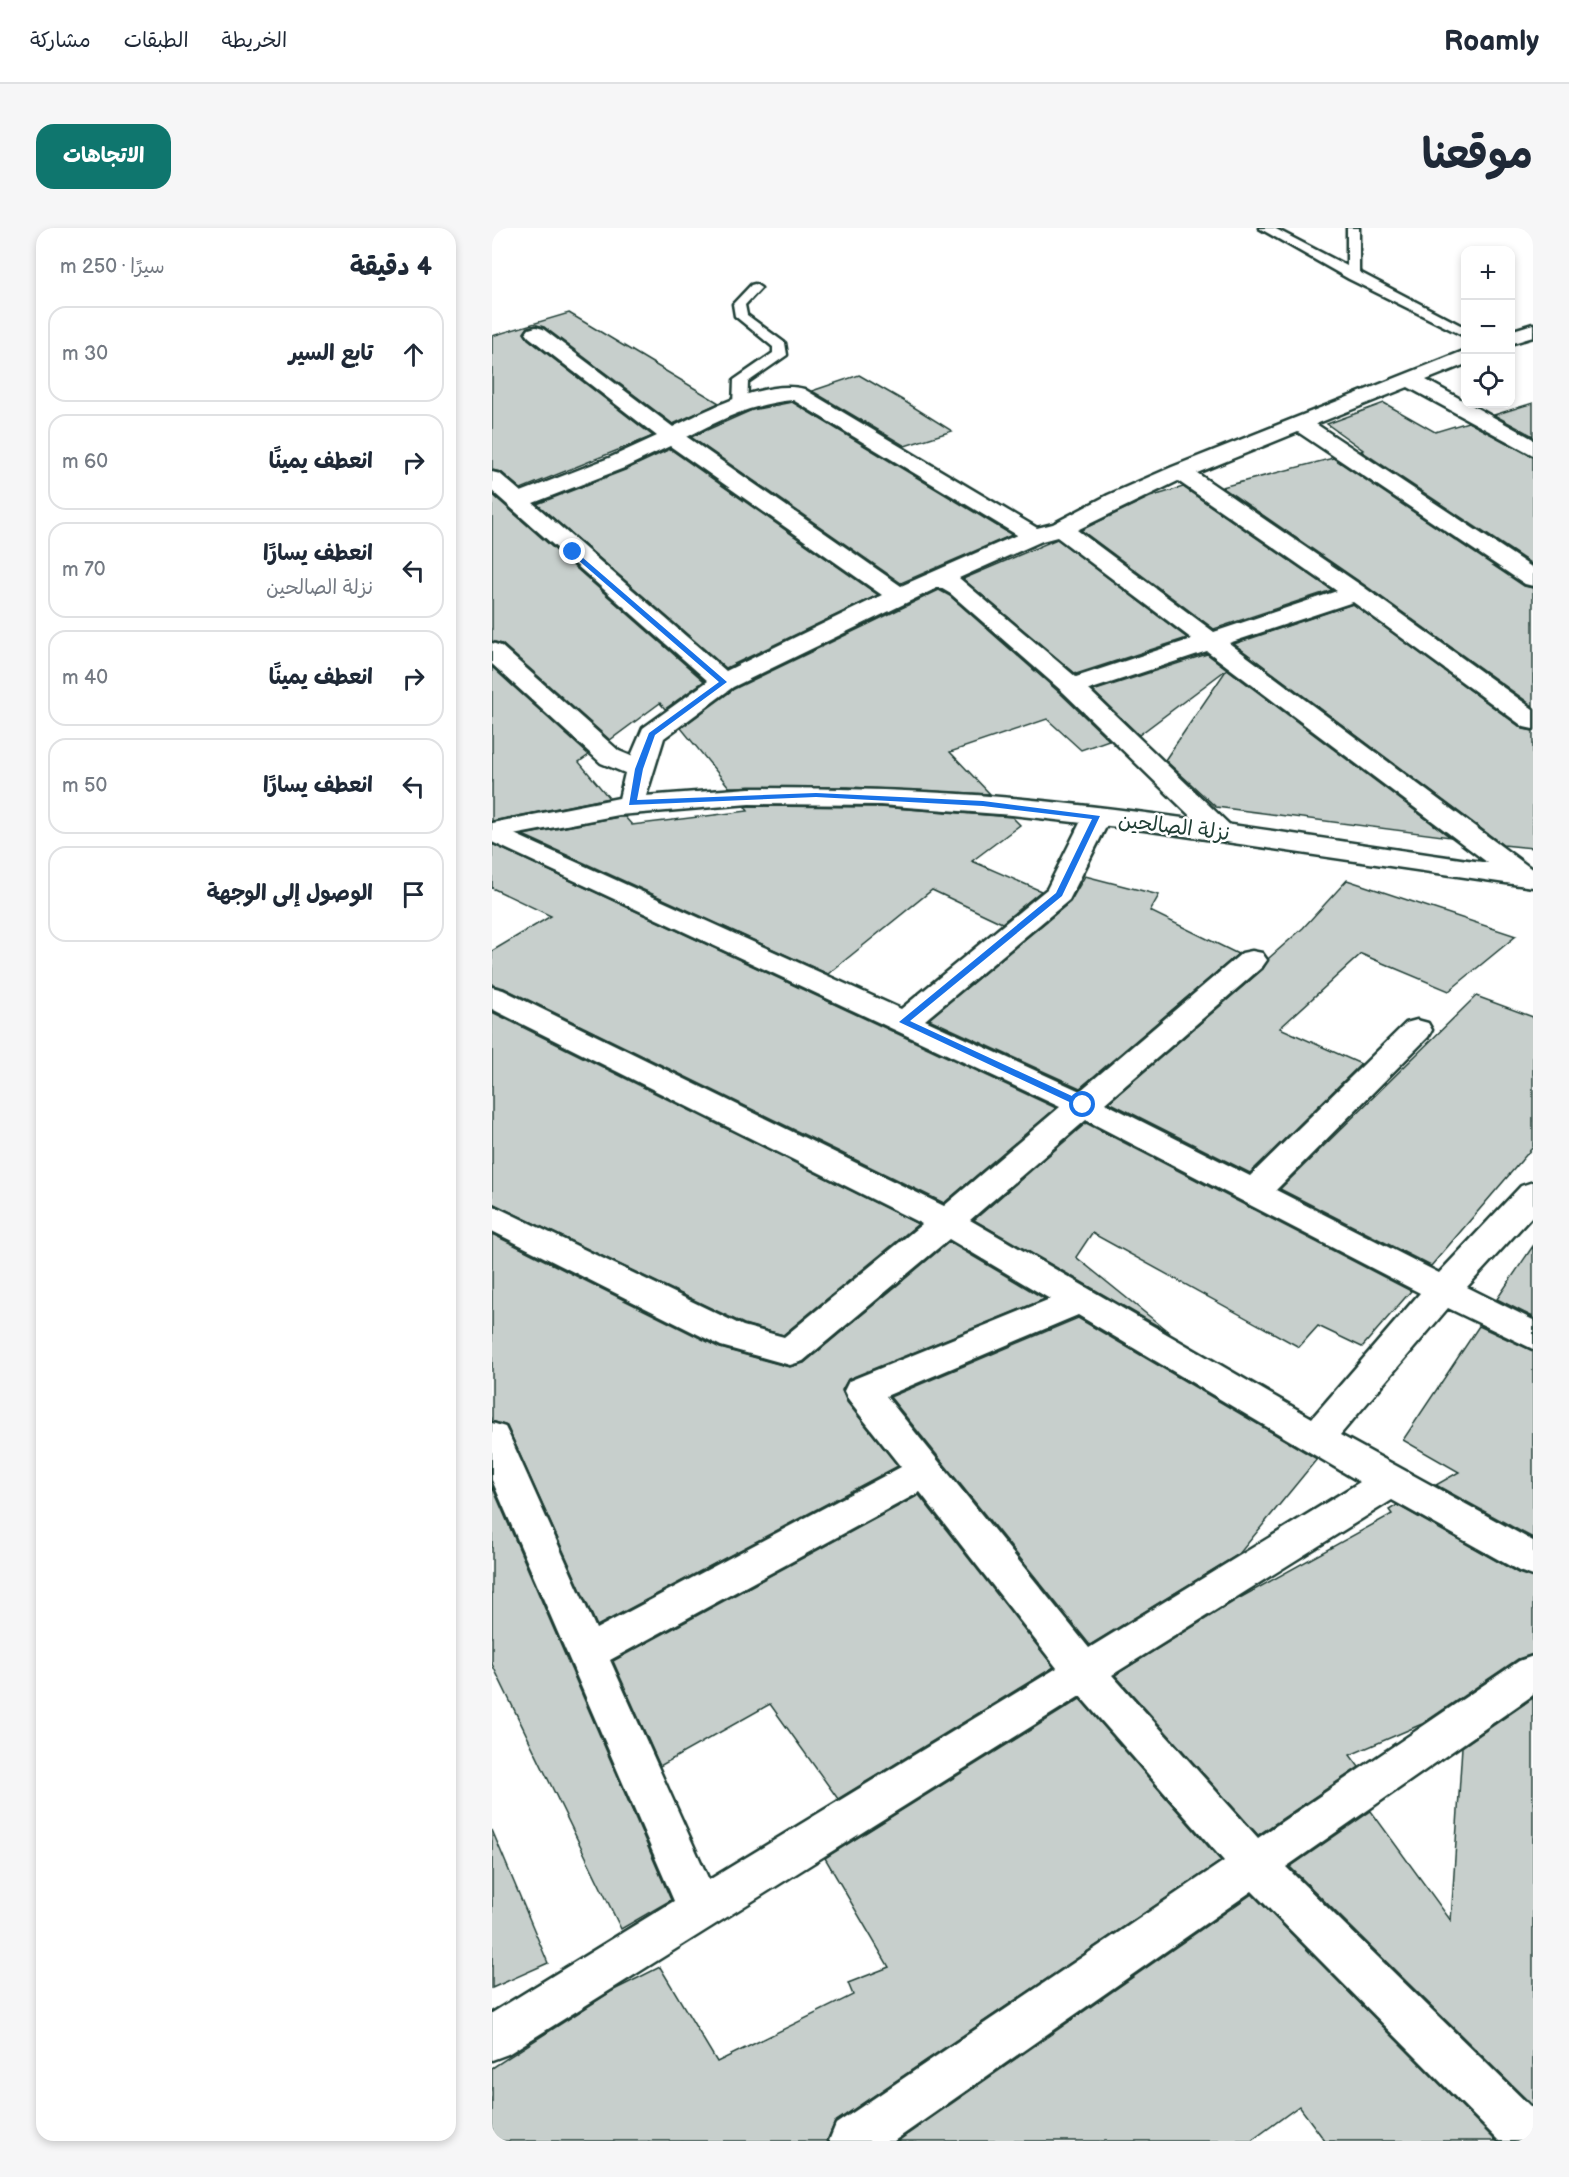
<!DOCTYPE html>
<html lang="ar">
<meta charset="utf-8">
<style>
:root{--surface:#fff;--page:#f6f6f7;--text:#1f2937;--muted:#747a83;--line:#e0e1e3;--accent:#0f766e}
body{margin:0;font-family:"Balsamiq Sans","Playpen Sans Arabic",sans-serif;background:var(--page);color:var(--text);direction:rtl}
.controls{position:absolute;right:18px;top:18px;display:grid;overflow:hidden;border-radius:12px;box-shadow:0 3px 9px #0003}
.controls button{width:54px;height:54px;display:grid;place-items:center;padding:0;border:0;border-bottom:2px solid var(--line);background:var(--surface);color:var(--text);font:30px sans-serif}
.stop{position:absolute;width:18px;height:18px;margin:-14px;border:4px solid #1a73e8;border-radius:50%;background:#fff}
.stop.end{background:#1a73e8;border-color:#fff;box-shadow:0 2px 6px #0008}
.list{margin:0;padding:0;list-style:none}
h2{display:flex;justify-content:space-between;align-items:center;height:78px;margin:0;padding:0 24px;font-size:26px}
h2 small{font-size:20px;font-weight:400;color:var(--muted)}
.list li{display:grid;grid-template-columns:39px 1fr auto;gap:18px;align-items:center;box-sizing:border-box;height:96px;margin:0 12px 12px;padding:0 12px;border:2px solid var(--line);border-radius:18px}
.list b{display:block;font-size:22px;white-space:nowrap}
.list p{margin:0;font-size:20px;white-space:nowrap;color:var(--muted)}
.list em{font-size:20px;font-style:normal;color:var(--muted)}
.icon{flex:none;width:33px;height:33px;fill:none;stroke:currentColor;stroke-width:2;stroke-linecap:round;stroke-linejoin:round}
.map{position:relative;flex:none;width:1041px;height:1913px;overflow:hidden;direction:ltr;border-radius:18px}
header{display:flex;align-items:center;gap:36px;box-sizing:border-box;height:84px;padding:0 30px;background:var(--surface);border-bottom:2px solid var(--line)}
header strong{font-size:28px}
nav{display:flex;gap:33px;margin-inline-start:auto;font-size:21px}
.intro{display:flex;align-items:center;justify-content:space-between;box-sizing:border-box;height:144px;padding:0 36px}
h1{margin:0;font-size:42px}
.button{padding:15px 27px;border-radius:18px;background:var(--accent);color:#fff;font-size:21px;font-weight:700}
main{display:flex;gap:36px;padding:0 36px}
aside{flex:1;background:var(--surface);border-radius:18px;box-shadow:0 3px 9px #0003}
.map>svg:first-child{display:block}
.building{fill:#c7cfcc;stroke:#1f3d34;stroke-width:1.5}
.lines{fill:none;stroke-linecap:round;stroke-linejoin:round}
.lane-casing{stroke:#1f3d34;stroke-width:5}
.street-casing{stroke:#1f3d34;stroke-width:5}
.primary-casing{stroke:#1f3d34;stroke-width:5}
.lane{fill:#fff;fill-rule:evenodd}
.street{fill:#fff;fill-rule:evenodd}
.primary{fill:#fff;fill-rule:evenodd}
.route{fill:#1a73e8}
.labels{text-anchor:middle;dominant-baseline:central;stroke-width:5;stroke-linejoin:round;paint-order:stroke}
.street-label{font-size:21px;fill:#1f3d34;stroke:#fff}
</style>
<header>
<strong>Roamly</strong>
<nav><a>الخريطة</a><a>الطبقات</a><a>مشاركة</a></nav>
</header>
<div class="intro"><h1>موقعنا</h1><a class="button">الاتجاهات</a></div>
<main>
<div class="map">
<svg width="1041" height="1913" viewBox="0 0 1041 1913">
<rect width="100%" height="100%" fill="#fff"/>
<filter id="ink" filterUnits="userSpaceOnUse"><feTurbulence type="fractalNoise" baseFrequency=".0167" numOctaves="2"/><feDisplacementMap in="SourceGraphic" scale="12" xChannelSelector="R" yChannelSelector="G"/><feConvolveMatrix kernelMatrix="1 2 1 2 8 2 1 2 1" color-interpolation-filters="sRGB"/></filter>
<g filter="url(#ink)">
<g class="building">
<polygon points="77,85 227,175 181,196 52,99 45,97 36,99 32,105 36,111 161,208 29,261 9,244 0,242 0,108"/>
<polygon points="367,147 412,173 460,203 413,218 320,163"/>
<polygon points="300,174 520,307 409,355 199,209 260,182"/>
<polygon points="892,175 943,204 976,194 1041,229 1041,337 869,223 871,222 835,196"/>
<polygon points="1041,175 1041,208 1002,187"/>
<polygon points="178,221 386,367 234,440 45,276 133,242"/>
<polygon points="841,230 1032,358 1041,360 1041,478 874,358 730,259"/>
<polygon points="691,259 840,362 722,401 589,302 658,269"/>
<polygon points="0,266 212,453 173,481 168,475 118,512 10,416 0,413"/>
<polygon points="565,311 695,410 584,446 471,351"/>
<polygon points="447,362 458,368 569,466 617,512 589,522 555,491 458,524 498,566 356,559 237,559 189,500 242,461"/>
<polygon points="861,376 1031,501 1041,503 1041,620 1011,617 742,416"/>
<polygon points="715,426 735,441 647,507 601,463"/>
<polygon points="0,439 97,527 87,534 117,570 0,593"/>
<polygon points="735,441 958,609 724,579 673,532"/>
<polygon points="257,578 388,579 520,589 528,597 480,633 549,663 510,695 440,662 336,746 31,607 127,589 133,589 140,597 256,583 253,579"/>
<polygon points="0,616 564,880 452,975 12,760 0,757 0,723 59,688 0,660"/>
<polygon points="593,648 667,667 658,683 746,726 588,860 437,791 578,674"/>
<polygon points="855,652 1024,708 957,763 869,726 788,800 869,836 758,945 617,874 771,741 777,730 811,700"/>
<polygon points="984,768 1041,789 1041,919 939,1038 788,961"/>
<polygon points="0,784 426,996 291,1107 252,1096 0,975"/>
<polygon points="594,895 919,1063 870,1119 826,1098 807,1119 600,1005 584,1029 678,1105 482,992"/>
<polygon points="0,1006 228,1120 297,1139 312,1135 457,1014 553,1071 356,1151 350,1162 355,1174 406,1238 105,1398 15,1198 0,1193"/>
<polygon points="1041,1018 1041,1089 1005,1071"/>
<polygon points="586,1090 825,1231 747,1326 598,1417 398,1169"/>
<polygon points="987,1098 1041,1123 1041,1310 944,1257 967,1244 911,1212"/>
<polygon points="0,1258 179,1672 129,1701 0,1436"/>
<polygon points="427,1267 562,1439 346,1571 278,1476 168,1538 121,1433"/>
<polygon points="905,1277 1026,1345 1041,1350 1041,1426 1026,1431 930,1496 858,1527 867,1539 766,1607 623,1447 744,1372 900,1286 897,1282"/>
<polygon points="1041,1470 1041,1878 798,1639 879,1583 959,1693 970,1519"/>
<polygon points="588,1471 729,1633 343,1894 335,1913 0,1913 0,1840 120,1763 168,1739 225,1834 361,1767 356,1755 397,1739 333,1630"/>
<polygon points="0,1602 56,1735 0,1760"/>
<polygon points="760,1666 1004,1913 833,1913 807,1878 759,1913 406,1913"/>
</g>
<g class="lines">
<defs>
<g id="lane">
<polygon points="767,0 782,0 855,38 855,0 867,0 867,44 974,100 974,109 857,51"/>
<polygon points="263,56 269,60 253,77 255,87 293,115 295,127 256,154 255,178 248,182 241,178 242,152 281,125 281,119 243,88 241,76 259,57"/>
</g>
<g id="street">
<polygon points="1041,96 1041,109 1018,116 1018,103"/>
<path d="M44,99l7,2 130,98c34,-17 93,-48 131,-38l233,139 16,-4 55,-29 64,-28 294,-117v14l-40,16 107,59v16l-125,-68 -92,37 217,144v18l-8,-2 -227,-152 -101,41 168,115 168,121v20l-9,-2 -171,-125 -124,41 304,227v15l-17,-1 -309,-233 -118,39 149,143 -4,6 -10,2 -10,-2 -151,-147 -112,-98 -12,-7 -206,100 -69,51 -22,71 -10,2 -10,-2 -4,-6 7,-30 -24,-10 -109,-99v-21l9,3 118,105 12,5 12,-28 65,-47 -216,-190v-19l8,2 21,18 88,-34 48,-22 -128,-99 -3,-4 3,-4zM301,172l224,135 -116,51 -214,-149c34,-18 68,-34 106,-37zM178,218l212,149 -156,76 -193,-168 91,-35zM686,253l159,110 -123,41 -137,-102zM565,309l135,102 -116,38 -117,-99 83,-37z"/>
<path d="M605,581l10,2 4,6 -42,83 -144,120 155,71 162,-138 10,-2 10,2 5,7 -5,7 -157,136 145,73 156,-153 11,-3 11,3 4,7 -4,7 -152,153 163,83 82,-87 12,-4v33l-66,72 66,33v29l-85,-41 -108,127 193,106v35l-14,-5 -127,-71 -280,175 146,163 261,-177 14,-5v39l-247,172 247,242v32h-34l-247,-250 -358,250h-65l7,-17 388,-263 -144,-165 -572,358 -16,6v-47l182,-112 -182,-421v-57l13,4 5,10 86,192 305,-162 -52,-66 -5,-10 5,-10 201,-82 -101,-60 -146,122 -13,4 -69,-19 -229,-115v-26l251,121 41,11 138,-113 -430,-215v-22l11,3 441,216 116,-99 -568,-265v-18l409,185 146,-120 36,-72 4,-6zM594,892l334,173 -108,125 -342,-198zM586,1087l282,167 -271,166 -203,-252zM428,1264l137,176 -348,212 -99,-220z"/>
</g>
<path id="primary" d="M257,560c88,0 175,2 263,10 174,16 347,48 521,71v18l-389,-57 -132,-15 -132,-10 -131,-1 -130,11 -127,24v-16l127,-25z"/>
</defs>
<use href="#lane" class="lane-casing"/>
<use href="#street" class="street-casing"/>
<use href="#primary" class="primary-casing"/>
<use href="#lane" class="lane"/>
<use href="#street" class="street"/>
<use href="#primary" class="primary"/>
</g>
</g>
<polygon class="route" points="78,323 83,323 235,454 163,507 151,541 145,572 324,565 491,573 608,588 570,668 418,793 595,875 595,879 588,879 407,794 564,665 600,591 491,578 324,569 137,577 143,541 157,505 227,454 78,325"/>
<g class="labels">
<g class="street-label">
<text transform="translate(682 599) rotate(7)">نزلة الصالحين</text>
</g>
</g>
</svg>
<div class="controls">
<button>+</button>
<button>−</button>
<button><svg class="icon" aria-label="locate" viewBox="0 0 24 24"><circle cx="12" cy="12" r="6"/><path d="M12 2v4M12 18v4M2 12h4M18 12h4"/></svg></button>
</div>
<div class="stop" style="left:591px;top:877px"></div>
<div class="stop end" style="left:81px;top:324px"></div>
</div>
<aside>
<h2>4 دقيقة<small>سيرًا · 250 m</small></h2>
<ul class="list">
<li><svg class="icon" aria-label="ahead" viewBox="0 0 24 24"><path d="M12 20V5M6 11l6-6 6 6"/></svg><div><b>تابع السير</b></div><em>30 m</em></li>
<li><svg class="icon" aria-label="right" viewBox="0 0 24 24"><path d="M7 20v-9h11M14 6l5 5-5 5"/></svg><div><b>انعطف يمينًا</b></div><em>60 m</em></li>
<li><svg class="icon" aria-label="left" viewBox="0 0 24 24"><path d="M17 20v-9H6M10 6l-5 5 5 5"/></svg><div><b>انعطف يسارًا</b><p>نزلة الصالحين</p></div><em>70 m</em></li>
<li><svg class="icon" aria-label="right" viewBox="0 0 24 24"><path d="M7 20v-9h11M14 6l5 5-5 5"/></svg><div><b>انعطف يمينًا</b></div><em>40 m</em></li>
<li><svg class="icon" aria-label="left" viewBox="0 0 24 24"><path d="M17 20v-9H6M10 6l-5 5 5 5"/></svg><div><b>انعطف يسارًا</b></div><em>50 m</em></li>
<li><svg class="icon" aria-label="arrive" viewBox="0 0 24 24"><path d="M6 21V4h12l-3 4 3 4H6"/></svg><div><b>الوصول إلى الوجهة</b></div></li>
</ul>
</aside>
</main>
